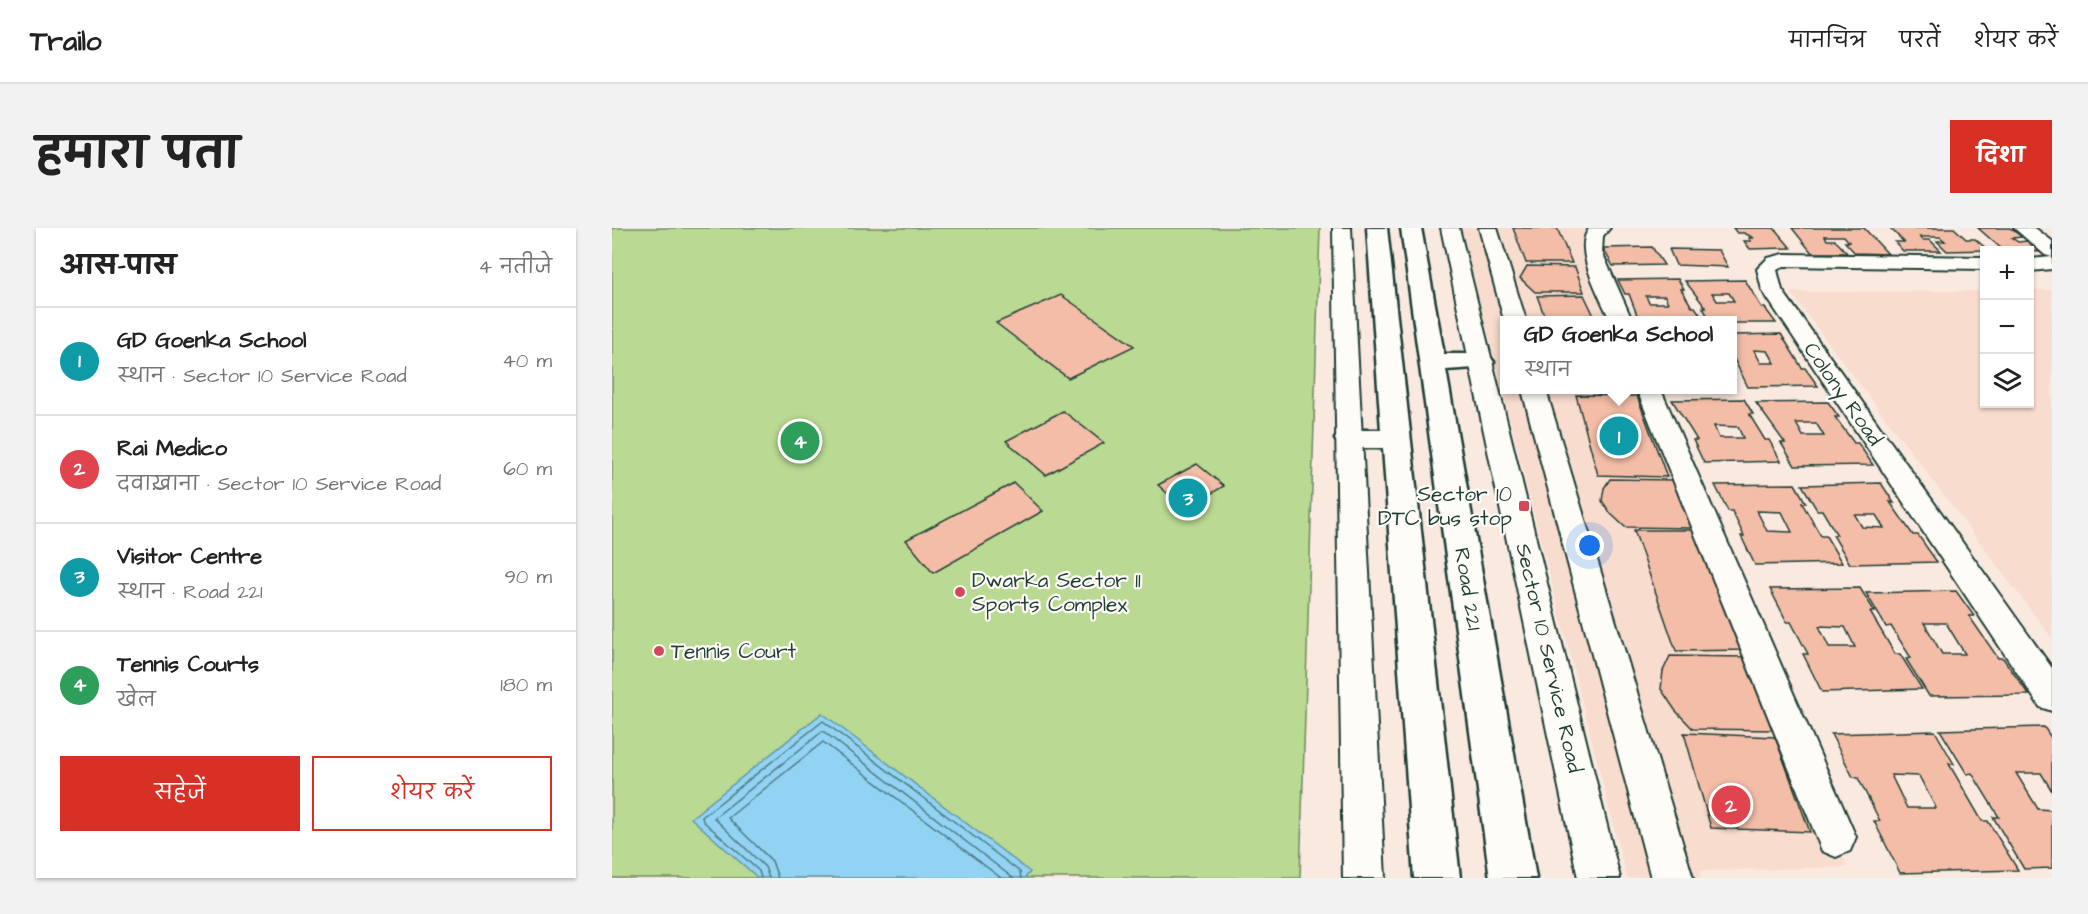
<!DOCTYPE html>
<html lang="hi">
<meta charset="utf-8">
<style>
:root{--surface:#fff;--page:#f2f2f2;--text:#222;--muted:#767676;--line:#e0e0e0;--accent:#d93025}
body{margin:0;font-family:"Architects Daughter","Playpen Sans Deva",sans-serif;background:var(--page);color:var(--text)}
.controls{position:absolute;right:18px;top:18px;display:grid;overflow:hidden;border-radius:0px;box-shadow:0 2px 4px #0004}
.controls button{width:54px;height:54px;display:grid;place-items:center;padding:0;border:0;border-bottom:2px solid var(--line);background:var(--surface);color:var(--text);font:30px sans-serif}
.you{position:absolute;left:978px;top:318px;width:21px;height:21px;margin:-15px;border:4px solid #fff;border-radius:50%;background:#1a73e8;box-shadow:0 0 0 9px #1a73e833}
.badge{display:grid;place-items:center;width:39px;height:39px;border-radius:50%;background:var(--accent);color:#fff;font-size:20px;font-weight:700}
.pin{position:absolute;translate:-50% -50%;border:3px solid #fff;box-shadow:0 2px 6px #0006}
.popup{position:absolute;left:888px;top:88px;width:237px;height:78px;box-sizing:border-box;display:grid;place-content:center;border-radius:0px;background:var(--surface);filter:drop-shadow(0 2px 4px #0005);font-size:20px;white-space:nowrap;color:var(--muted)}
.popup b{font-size:22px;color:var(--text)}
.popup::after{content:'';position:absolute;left:50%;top:100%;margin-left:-12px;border:12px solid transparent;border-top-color:var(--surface)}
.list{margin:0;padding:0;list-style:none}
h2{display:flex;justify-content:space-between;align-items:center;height:78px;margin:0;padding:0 24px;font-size:26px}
h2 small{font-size:20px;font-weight:400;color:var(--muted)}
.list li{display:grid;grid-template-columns:39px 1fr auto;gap:18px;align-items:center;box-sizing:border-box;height:108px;padding:0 24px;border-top:2px solid var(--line)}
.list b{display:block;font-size:22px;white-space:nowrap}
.list p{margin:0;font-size:20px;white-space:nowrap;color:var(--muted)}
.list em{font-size:20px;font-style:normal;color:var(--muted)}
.actions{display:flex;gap:12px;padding:18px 24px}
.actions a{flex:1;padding:14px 0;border:2px solid var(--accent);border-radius:0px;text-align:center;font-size:21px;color:var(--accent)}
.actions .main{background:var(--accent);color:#fff}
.icon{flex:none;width:33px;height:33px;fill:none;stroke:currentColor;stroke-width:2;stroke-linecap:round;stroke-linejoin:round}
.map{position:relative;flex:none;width:1440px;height:650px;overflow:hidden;border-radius:0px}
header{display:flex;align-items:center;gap:36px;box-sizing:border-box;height:84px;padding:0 30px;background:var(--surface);border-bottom:2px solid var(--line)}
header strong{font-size:28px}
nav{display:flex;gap:33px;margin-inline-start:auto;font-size:21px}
.intro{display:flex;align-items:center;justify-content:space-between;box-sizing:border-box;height:144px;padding:0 36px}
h1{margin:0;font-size:42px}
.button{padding:15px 27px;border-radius:0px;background:var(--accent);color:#fff;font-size:21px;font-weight:700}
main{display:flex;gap:36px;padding:0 36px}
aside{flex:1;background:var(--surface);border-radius:0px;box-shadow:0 2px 4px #0004}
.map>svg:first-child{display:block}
.built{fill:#f8dcce}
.green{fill:#bad992;stroke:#6c8b63;stroke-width:1.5}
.water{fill:#92d3f3;stroke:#6497a7;stroke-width:1.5}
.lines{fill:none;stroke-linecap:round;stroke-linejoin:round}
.shore{stroke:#4d7980;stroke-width:1.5}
.building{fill:#f4bda7;stroke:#1f3d34;stroke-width:1.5;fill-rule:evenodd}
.street-casing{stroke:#1f3d34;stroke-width:4}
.secondary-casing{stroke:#1f3d34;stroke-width:5}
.street{fill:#fdfcf7;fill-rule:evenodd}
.secondary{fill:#fdfcf7;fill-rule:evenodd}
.poi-dot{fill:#d1495b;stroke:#fdfcf7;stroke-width:2}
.labels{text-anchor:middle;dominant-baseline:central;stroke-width:4.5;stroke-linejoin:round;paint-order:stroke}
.street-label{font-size:21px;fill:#1f3d34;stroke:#fdfcf7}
.poi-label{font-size:21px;fill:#1f3d34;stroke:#fdfcf7;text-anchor:start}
</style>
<header>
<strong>Trailo</strong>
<nav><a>मानचित्र</a><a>परतें</a><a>शेयर करें</a></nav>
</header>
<div class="intro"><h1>हमारा पता</h1><a class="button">दिशा</a></div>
<main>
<aside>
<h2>आस-पास<small>4 नतीजे</small></h2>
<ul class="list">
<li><span class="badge" style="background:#0f9aa8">1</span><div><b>GD Goenka School</b><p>स्थान · Sector 10 Service Road</p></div><em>40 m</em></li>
<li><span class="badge" style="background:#e0444e">2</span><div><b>Rai Medico</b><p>दवाख़ाना · Sector 10 Service Road</p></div><em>60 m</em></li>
<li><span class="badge" style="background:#0f9aa8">3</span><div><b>Visitor Centre</b><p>स्थान · Road 221</p></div><em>90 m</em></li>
<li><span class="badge" style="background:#2e9e5b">4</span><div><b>Tennis Courts</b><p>खेल</p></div><em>180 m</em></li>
</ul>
<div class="actions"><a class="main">सहेजें</a><a>शेयर करें</a></div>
</aside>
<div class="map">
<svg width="1440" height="650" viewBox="0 0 1440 650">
<rect width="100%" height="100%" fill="#fae9df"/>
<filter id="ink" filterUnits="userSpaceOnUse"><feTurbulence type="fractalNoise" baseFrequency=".0167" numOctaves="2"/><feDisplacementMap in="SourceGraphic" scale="12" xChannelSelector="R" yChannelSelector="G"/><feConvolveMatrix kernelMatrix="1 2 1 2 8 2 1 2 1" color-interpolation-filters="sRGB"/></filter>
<g filter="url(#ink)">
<g class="built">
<polygon points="849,0 991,0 969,14 1002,92 893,92 893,162 1032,162 1235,639 1088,643 1089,650 1015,650"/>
<polygon points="1418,62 1440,62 1440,410 1178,64 1372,63 1372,176 1418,176"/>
</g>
<polygon class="green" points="0,0 708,0 688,650 0,650"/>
<polygon class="water" points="210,485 418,644 413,650 146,650 79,590"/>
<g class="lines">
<g class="shore">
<polyline points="149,650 147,643 91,593 90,589 211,493 408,644 409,650"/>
<polyline points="157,650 153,639 102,590 211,503 401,650"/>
<polyline points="166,650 160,633 116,590 211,514 389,650"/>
</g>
</g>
<g class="building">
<polygon points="901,0 945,0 960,35 914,35"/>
<polygon points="1121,0 1162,0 1179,20 1138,21 1132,13 1139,13 1137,10 1142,10 1132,5 1125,5"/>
<polygon points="1180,0 1252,0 1276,26 1243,25 1233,14 1237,14 1232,8 1213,8 1215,12 1223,12 1235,25 1200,25"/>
<polygon points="1278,0 1342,0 1354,11 1363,11 1376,22 1335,23 1325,13 1333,13 1328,9 1308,9 1311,12 1318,12 1329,23 1291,23 1283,14 1292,14"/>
<polygon points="1366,0 1398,0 1410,9 1400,10 1406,14 1416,13 1429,24 1391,22"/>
<polygon points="1040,19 1052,37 1001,38 991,20"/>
<polygon points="1057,21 1107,22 1116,39 1064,37"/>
<polygon points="915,38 963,39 972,64 923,64 908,50"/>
<path d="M1066,51l6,10h-3l11,18h3l9,13h-65l-10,-26h-4l-7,-14zM1034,68h19l3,7h-19z"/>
<path d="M1133,52l17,28h3l11,15h-43v-3h-23l-7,-12h3l-21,-27zM1100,65h17l5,8h-17z"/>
<polygon points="449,67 522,118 456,150 384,95"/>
<polygon points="972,67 984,92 934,92 925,68"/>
<path d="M1169,106l21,34h3l13,18 -70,1 -15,-30v-22zM1142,122l14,1 7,12h-14z"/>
<polygon points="964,167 1025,168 1055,249 986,247"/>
<path d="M1132,171l9,15h-4l16,26h4l12,21 -77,2 -11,-23h4l-25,-40zM1102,198l24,1 5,11h-24z"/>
<path d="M1216,174l11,15h-4l19,26h4l15,22 -78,1 -14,-23h4l-29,-40zM1184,195h20l8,13h-21z"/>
<polygon points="451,183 492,215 434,247 394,213"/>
<polygon points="585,236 612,258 573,281 546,257"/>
<polygon points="998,251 1062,252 1081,300 1013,299 999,286 990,273 992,260"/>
<polygon points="402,255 431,283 321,345 294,312"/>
<path d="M1269,255l13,20 -4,-1 23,33h5l19,27 -87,2 -17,-29h4l-15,-25h-5l-15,-25zM1243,287h21l8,13 -22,-1z"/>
<path d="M1183,256l11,19h-4l19,33h5l16,27 -87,2 -14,-29h3l-12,-25h-4l-13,-26zM1145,283l25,1 10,20 -25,-1z"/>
<polygon points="1022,302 1084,302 1135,422 1064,423"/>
<path d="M1248,360l15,24h-5l25,42h5l22,35 -100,3 -19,-38h5l-17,-32h-4l-17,-33zM1207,398l26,1 10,20h-26z"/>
<path d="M1344,363l18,25h-5l29,42h5l26,37 -100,1 -23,-37 5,-1 -20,-32 -5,1 -20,-34zM1312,395h22l19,31h-23z"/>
<polygon points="1058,428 1136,429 1165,502 1081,501 1063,482 1049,461 1051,443"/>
<polygon points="1432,499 1440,511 1440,563 1429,545 1404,545 1426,581 1440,582 1440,640 1412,641 1381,589 1387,589 1360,545 1355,546 1328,502"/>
<path d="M1323,503l19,33h-5l33,57h6l30,49 -118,3 -26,-52h6l-22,-43 -5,-1 -22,-43zM1279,547l28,1 17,32h-29z"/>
<polygon points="1072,505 1163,509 1198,604 1099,600"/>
</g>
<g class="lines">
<defs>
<g id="street">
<polygon points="721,0 739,0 773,650 731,650"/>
<polygon points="829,0 847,0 1008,650 966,650"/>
<polygon points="867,0 885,0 914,92 892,92"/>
<path d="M978,0h20l-7,8 -1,16 30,68h-22c-9,-22 -39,-72 -20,-92z"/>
<polygon points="1402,0 1423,0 1440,13 1440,29 1433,27"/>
<polygon points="1172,26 1372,29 1372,41 1172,38 1165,42 1170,62 1440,440 1440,483 1428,479 1150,62 1145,41 1156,30"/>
<polygon points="1440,29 1440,41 1418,43 1418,31"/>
<polygon points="910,162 934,162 1081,650 1039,650"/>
<polygon points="1025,162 1049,162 1244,609 1238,623 1224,629 1210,623"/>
</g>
<g id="secondary">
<polygon points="755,0 775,0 848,650 802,650 771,220 737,220 727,218 723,211 727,204 737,202 769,202"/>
<polygon points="789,0 809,0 832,126 869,126 878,129 882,134 878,139 834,142 924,650 878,650"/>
</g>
</defs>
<use href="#street" class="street-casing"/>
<use href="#secondary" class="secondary-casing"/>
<use href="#street" class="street"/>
<use href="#secondary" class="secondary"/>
</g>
</g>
<g class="poi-dot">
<rect x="906" y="272" width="12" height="12" rx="3"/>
<circle cx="348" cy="364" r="6"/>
<circle cx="47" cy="423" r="6"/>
</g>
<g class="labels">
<g class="street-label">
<text transform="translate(1231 166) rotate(55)">Colony Road</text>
<text transform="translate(856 361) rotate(81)">Road 221</text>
<text transform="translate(937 430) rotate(77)">Sector 10 Service Road</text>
</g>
<g class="poi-label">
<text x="900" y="266" text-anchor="end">Sector 10<tspan x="900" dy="24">DTC bus stop</tspan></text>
<text x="360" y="352">Dwarka Sector 11<tspan x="360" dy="24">Sports Complex</tspan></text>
<text x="59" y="423">Tennis Court</text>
</g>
</g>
</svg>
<div class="controls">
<button>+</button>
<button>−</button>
<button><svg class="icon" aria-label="layers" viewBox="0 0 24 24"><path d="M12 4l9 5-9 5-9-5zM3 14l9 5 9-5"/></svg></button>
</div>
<div class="you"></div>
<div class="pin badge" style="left:1007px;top:208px;background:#0f9aa8">1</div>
<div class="popup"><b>GD Goenka School</b>स्थान</div>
<div class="pin badge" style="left:1119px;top:577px;background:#e0444e">2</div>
<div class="pin badge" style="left:576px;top:270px;background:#0f9aa8">3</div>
<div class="pin badge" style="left:188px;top:213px;background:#2e9e5b">4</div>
</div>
</main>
